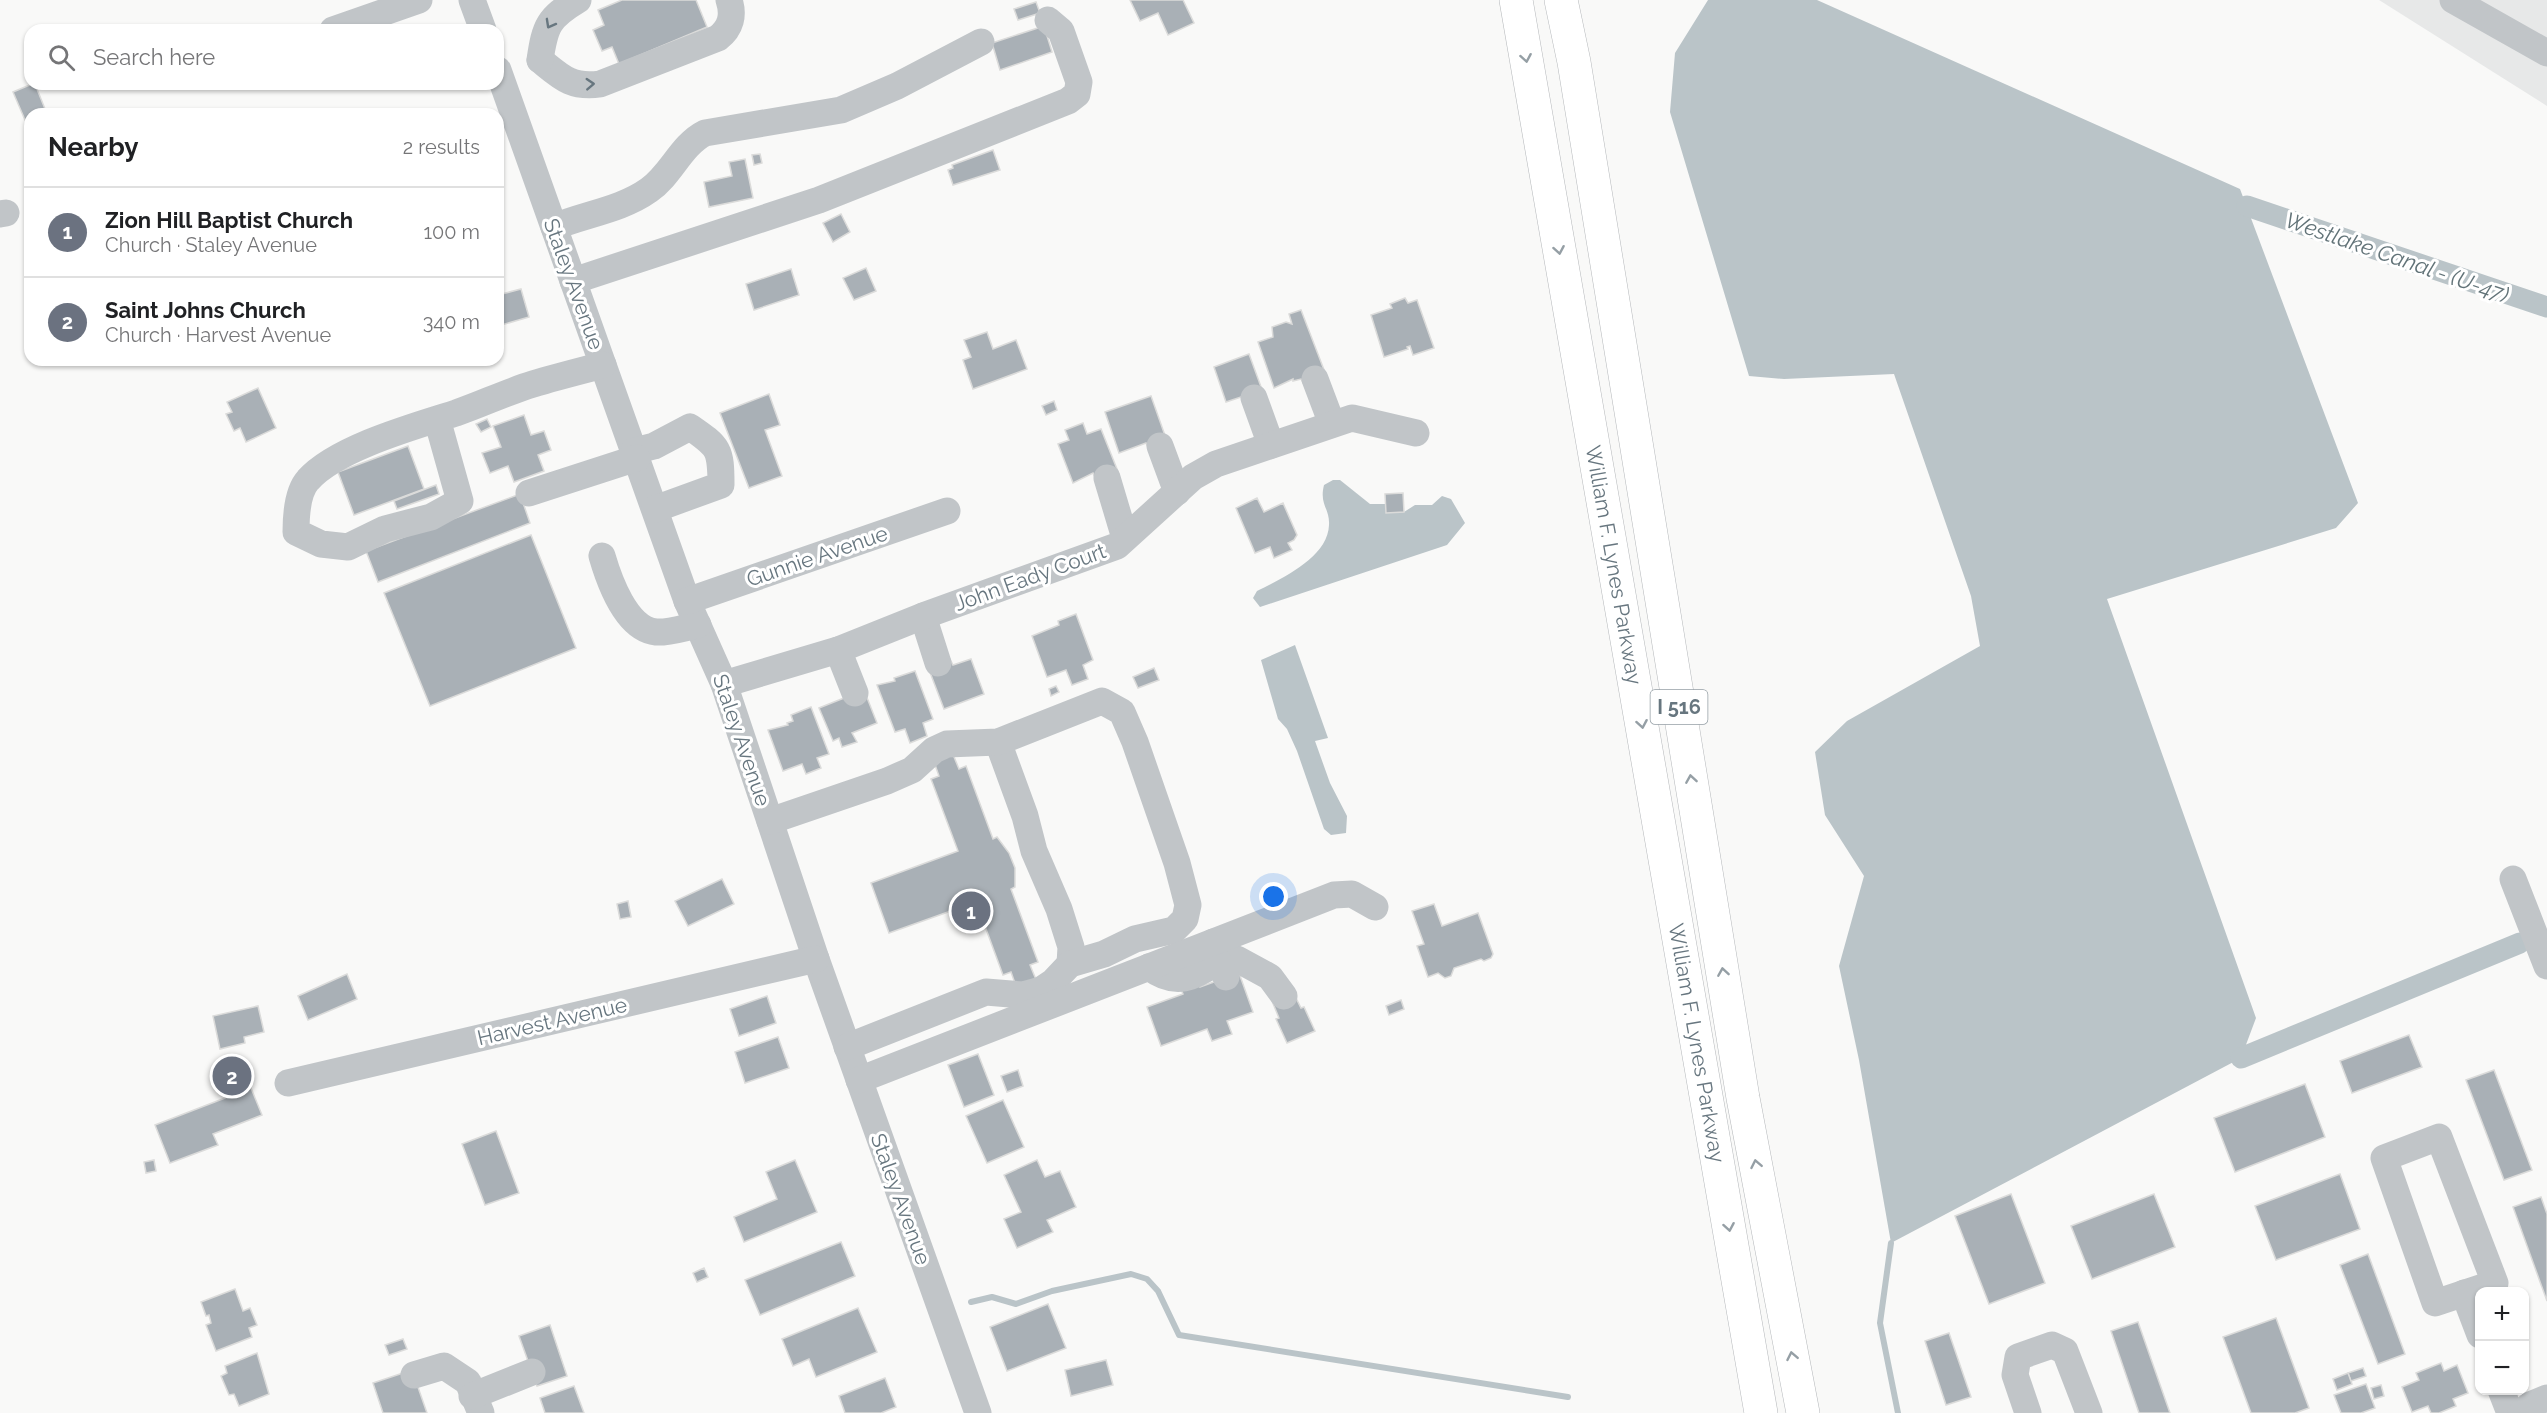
<!DOCTYPE html>
<meta charset="utf-8">
<style>
:root{--surface:#fff;--page:#f6f6f6;--text:#202124;--muted:#757577;--line:#e0e0e0;--accent:#d05d41}
body{margin:0;font-family:Raleway,sans-serif;background:var(--page);color:var(--text)}
.controls{position:absolute;right:18px;bottom:18px;display:grid;overflow:hidden;border-radius:12px;box-shadow:0 2px 4px #0004}
.controls button{width:54px;height:54px;display:grid;place-items:center;padding:0;border:0;border-bottom:2px solid var(--line);background:var(--surface);color:var(--text);font:30px sans-serif}
.you{position:absolute;left:1274px;top:897px;width:21px;height:21px;margin:-15px;border:4px solid #fff;border-radius:50%;background:#1a73e8;box-shadow:0 0 0 9px #1a73e833}
.badge{display:grid;place-items:center;width:39px;height:39px;border-radius:50%;background:var(--accent);color:#fff;font-size:20px;font-weight:700}
.pin{position:absolute;translate:-50% -50%;border:3px solid #fff;box-shadow:0 2px 6px #0006}
.list{margin:0;padding:0;list-style:none}
h2{display:flex;justify-content:space-between;align-items:center;height:78px;margin:0;padding:0 24px;font-size:26px}
h2 small{font-size:20px;font-weight:400;color:var(--muted)}
.list li{display:grid;grid-template-columns:39px 1fr auto;gap:18px;align-items:center;box-sizing:border-box;height:90px;padding:0 24px;border-top:2px solid var(--line)}
.list b{display:block;font-size:22px;white-space:nowrap}
.list p{margin:0;font-size:20px;white-space:nowrap;color:var(--muted)}
.list em{font-size:20px;font-style:normal;color:var(--muted)}
.icon{flex:none;width:33px;height:33px;fill:none;stroke:currentColor;stroke-width:2;stroke-linecap:round;stroke-linejoin:round}
.map{position:relative;flex:none;width:2547px;height:1413px;overflow:hidden}
.search{position:absolute;background:var(--surface);box-shadow:0 2px 4px #0004;left:24px;top:24px;width:480px;height:66px;display:flex;align-items:center;gap:15px;box-sizing:border-box;padding:0 21px;border-radius:18px;color:var(--muted);font-size:22px}
.panel{position:absolute;background:var(--surface);box-shadow:0 2px 4px #0004;left:24px;top:108px;width:480px;height:258px;border-radius:18px}
.map>svg:first-child{display:block}
.built{fill:#e7e8e8}
.water{fill:#bac4c8}
.lines{fill:none;stroke-linecap:round;stroke-linejoin:round}
.stream{stroke:#bac4c8;stroke-width:6}
.canal{stroke:#bac4c8;stroke-width:21}
.building{fill:#a9b0b6;stroke:#dbdbda;stroke-width:1.5}
.highway-casing{stroke:#b5b8bb;stroke-width:34}
.minor{stroke:#c1c5c8;stroke-width:27}
.highway{stroke:#fff;stroke-width:33}
.oneway{stroke:#67767f}
.oneway2{stroke:#959fa5}
.labels{text-anchor:middle;dominant-baseline:central;stroke-width:6;stroke-linejoin:round;paint-order:stroke}
.shield{fill:#fff;stroke:#959fa5;stroke-width:1.5}
.shield-label{font-size:20px;font-weight:bold;fill:#67767f}
.street-label{font-size:21px;fill:#67767f;stroke:#fff}
.water-label{font-size:22px;font-style:italic;fill:#627378;stroke:#fff}
</style>
<div class="map">
<svg width="2547" height="1413" viewBox="0 0 2547 1413">
<rect width="100%" height="100%" fill="#f9f9f8"/>
<polygon class="built" points="2379,0 2547,0 2547,106"/>
<g class="water">
<polygon points="1708,0 1817,0 2240,189 2358,503 2336,528 2107,599 2256,1018 2241,1058 1891,1243 1859,1060 1839,966 1864,876 1825,815 1815,752 1847,721 1980,646 1971,596 1894,374 1784,379 1749,376 1670,112 1675,53"/>
<path d="M1333,480h7l30,24h15l2,9 17,-1 11,-7h17l10,-9 9,3 14,24 -18,22 -187,62 -7,-9 4,-7c26,-13 71,-34 72,-66 1,-17 -10,-20 -5,-40z"/>
<polygon points="1295,645 1328,738 1315,741 1330,783 1347,816 1346,833 1331,835 1324,829 1297,751 1287,729 1278,719 1261,660"/>
</g>
<g class="lines">
<g class="stream">
<polyline points="1891,1243 1880,1323 1898,1413"/>
<polyline points="971,1302 992,1297 1016,1304 1052,1291 1131,1274 1147,1279 1158,1291 1179,1335 1568,1397"/>
</g>
<g class="canal">
<polyline points="2247,206 2547,307"/>
<polyline points="2241,1058 2520,943"/>
</g>
</g>
<g class="building">
<polygon points="622,0 696,0 707,27 619,64 612,47 602,51 593,30 604,25 598,10"/>
<polygon points="1130,0 1183,0 1194,23 1168,35 1158,13 1140,21"/>
<polygon points="1036,2 1040,13 1018,20 1014,9"/>
<polygon points="1044,26 1052,52 1000,70 992,43"/>
<polygon points="32,84 35,84 47,114 30,114 30,120 29,118 25,120 13,92"/>
<polygon points="993,150 1000,170 953,185 948,170 953,168 952,165"/>
<polygon points="760,154 762,163 754,165 752,155"/>
<polygon points="745,159 753,198 709,207 704,182 732,176 729,162"/>
<polygon points="841,214 850,232 833,242 823,223"/>
<polygon points="866,268 876,291 854,300 843,278"/>
<polygon points="791,269 799,295 754,310 746,284"/>
<polygon points="521,289 529,317 498,326 498,295"/>
<polygon points="1405,298 1408,303 1417,300 1434,348 1413,355 1410,346 1407,347 1408,349 1384,357 1371,315 1392,308 1390,304"/>
<polygon points="1301,310 1326,375 1303,383 1301,379 1293,381 1293,379 1274,388 1258,342 1273,337 1272,327 1286,322 1292,324 1289,314"/>
<polygon points="987,332 993,349 1016,340 1027,369 973,389 963,360 971,357 964,340"/>
<polygon points="1249,354 1264,395 1241,397 1226,402 1214,367"/>
<polygon points="258,388 276,428 246,442 240,428 234,431 226,414 232,412 227,402"/>
<polygon points="769,394 780,425 765,430 782,476 749,488 720,413"/>
<polygon points="1151,396 1168,444 1149,450 1146,443 1119,453 1105,412"/>
<polygon points="1054,401 1057,410 1046,415 1042,406"/>
<polygon points="524,415 531,435 544,431 551,450 538,455 544,471 514,482 508,466 490,473 482,453 501,447 493,426"/>
<polygon points="487,419 491,427 481,432 476,424"/>
<polygon points="1083,423 1087,434 1101,429 1119,474 1097,482 1093,473 1073,483 1058,444 1069,440 1065,430"/>
<polygon points="408,446 424,489 354,515 338,472"/>
<polygon points="436,485 439,494 397,509 394,501"/>
<polygon points="1403,493 1404,512 1386,513 1385,494"/>
<polygon points="520,494 530,523 378,582 366,551"/>
<polygon points="1257,498 1264,512 1283,503 1297,535 1294,540 1288,543 1292,550 1274,558 1270,547 1255,553 1236,508"/>
<polygon points="531,535 576,648 430,706 384,593"/>
<polygon points="1076,614 1093,660 1083,665 1088,679 1072,685 1066,670 1047,677 1032,636 1059,625 1058,621"/>
<polygon points="950,659 953,665 971,659 984,694 944,709 928,667"/>
<polygon points="1154,668 1159,680 1138,688 1133,677"/>
<polygon points="915,671 933,719 923,723 927,736 910,743 905,729 895,732 877,685 895,681 894,678"/>
<polygon points="1056,686 1059,692 1051,696 1049,689"/>
<polygon points="864,690 877,723 852,733 857,742 842,747 839,738 833,741 819,708"/>
<polygon points="811,707 829,754 817,758 821,768 806,774 802,764 783,771 768,730 788,725 787,723 793,721 791,715"/>
<polygon points="952,752 959,769 966,766 993,839 997,837 1009,853 1015,868 1015,887 1011,889 1038,962 1030,965 1037,982 1017,989 1011,972 1003,975 976,902 889,933 871,883 958,851 931,779 939,776 933,759"/>
<polygon points="722,879 734,904 688,926 675,901"/>
<polygon points="628,901 631,917 620,919 617,904"/>
<polygon points="1434,904 1442,926 1478,913 1493,954 1491,958 1484,961 1481,959 1454,968 1451,976 1445,978 1438,973 1428,977 1417,946 1424,944 1412,911"/>
<polygon points="1239,973 1253,1012 1227,1021 1232,1034 1212,1041 1207,1029 1161,1046 1147,1007 1183,994 1181,989 1199,982 1200,987"/>
<polygon points="347,974 357,999 308,1020 298,996"/>
<polygon points="1293,992 1301,1008 1304,1007 1315,1031 1287,1043 1276,1019 1279,1018 1272,1001"/>
<polygon points="767,996 776,1023 739,1036 730,1009"/>
<polygon points="1401,1000 1404,1009 1389,1015 1386,1006"/>
<polygon points="258,1006 264,1032 244,1037 245,1043 220,1049 213,1016"/>
<polygon points="2409,1035 2422,1067 2352,1093 2340,1061"/>
<polygon points="778,1037 789,1068 745,1083 735,1052"/>
<polygon points="978,1054 994,1095 964,1107 948,1065"/>
<polygon points="1018,1070 1023,1086 1007,1092 1001,1076"/>
<polygon points="2494,1070 2532,1170 2504,1180 2466,1080"/>
<polygon points="2305,1084 2325,1137 2235,1172 2214,1118"/>
<polygon points="251,1088 262,1115 213,1134 218,1145 170,1163 155,1125"/>
<polygon points="1003,1100 1024,1147 987,1163 966,1116"/>
<polygon points="496,1131 519,1193 485,1205 462,1144"/>
<polygon points="154,1160 156,1171 146,1173 144,1162"/>
<polygon points="795,1160 817,1212 744,1242 734,1217 777,1199 766,1172"/>
<polygon points="1037,1160 1045,1177 1060,1171 1076,1207 1047,1220 1053,1232 1017,1248 1004,1219 1021,1212 1004,1175"/>
<polygon points="2340,1174 2360,1229 2276,1260 2255,1206"/>
<polygon points="2011,1194 2045,1283 1989,1304 1955,1216"/>
<polygon points="2154,1194 2175,1247 2092,1279 2071,1226"/>
<polygon points="2541,1197 2547,1214 2547,1301 2513,1207"/>
<polygon points="841,1242 855,1276 760,1315 745,1280"/>
<polygon points="2368,1254 2405,1354 2378,1364 2340,1265"/>
<polygon points="704,1268 708,1277 697,1282 693,1273"/>
<polygon points="235,1289 243,1311 250,1308 257,1325 249,1328 252,1337 216,1351 206,1325 211,1323 209,1315 206,1316 201,1302"/>
<polygon points="1048,1304 1066,1348 1007,1371 990,1327"/>
<polygon points="858,1308 877,1352 816,1377 809,1359 793,1366 782,1339"/>
<polygon points="2276,1318 2309,1408 2295,1413 2251,1413 2223,1337"/>
<polygon points="2138,1322 2170,1413 2139,1413 2111,1331"/>
<polygon points="550,1325 567,1376 537,1386 519,1336"/>
<polygon points="1949,1333 1971,1397 1946,1405 1925,1341"/>
<polygon points="403,1339 407,1349 389,1355 385,1345"/>
<polygon points="257,1353 269,1394 239,1406 234,1394 229,1395 221,1376 227,1373 225,1366"/>
<polygon points="1106,1360 1113,1385 1071,1396 1065,1370"/>
<polygon points="2441,1363 2444,1371 2457,1365 2468,1393 2453,1399 2456,1406 2439,1413 2431,1413 2428,1406 2412,1412 2402,1387 2419,1380 2416,1373"/>
<polygon points="2363,1368 2366,1376 2351,1381 2348,1373"/>
<polygon points="412,1370 427,1413 383,1413 373,1383"/>
<polygon points="2348,1373 2352,1384 2337,1390 2333,1379"/>
<polygon points="885,1378 896,1407 881,1413 845,1413 839,1396"/>
<polygon points="2366,1384 2375,1408 2361,1413 2341,1413 2334,1395"/>
<polygon points="2381,1385 2384,1396 2374,1399 2371,1388"/>
<polygon points="574,1386 584,1413 545,1413 540,1398"/>
</g>
<g class="lines">
<defs>
<g id="highway">
<polyline points="1516,0 1761,1413"/>
<polyline points="1561,0 1574,62 1743,1098 1803,1413"/>
</g>
</defs>
<use href="#highway" class="highway-casing"/>
<g class="minor">
<polyline points="472,0 483,30"/>
<polyline points="2453,0 2547,53"/>
<polyline points="333,30 419,0"/>
<path d="M540,60c21,17 31,28 60,24l118,-46c13,-10 16,-23 11,-38"/>
<path d="M540,60c5,-34 8,-42 38,-60"/>
<polyline points="498,70 687,601 724,684 816,959 978,1413"/>
<polyline points="0,214 6,213"/>
<path d="M554,227c31,-13 67,-17 95,-37 22,-15 32,-45 56,-57l136,-23 56,-24 84,-44"/>
<polyline points="573,281 819,200 1068,101 1077,94 1079,82 1061,31 1048,20"/>
<polyline points="1315,379 1332,424"/>
<polyline points="1254,398 1271,445"/>
<path d="M437,419l23,82 -29,16 -46,12 -37,18 -27,-3 -25,-12c0,-15 1,-40 12,-52 28,-32 107,-54 148,-67 26,-9 51,-21 77,-29 23,-7 47,-13 70,-19"/>
<polyline points="1160,446 1177,492"/>
<path d="M634,451l20,-5 36,-19c29,20 31,22 31,58l-66,24"/>
<polyline points="1107,478 1125,538"/>
<polyline points="529,493 637,458"/>
<path d="M602,556c7,24 24,73 54,76 13,1 30,-5 42,-7"/>
<polyline points="687,601 947,511"/>
<polyline points="923,616 938,663"/>
<polyline points="838,650 855,693"/>
<polyline points="724,684 838,650 923,616 1117,546 1193,477 1216,464 1352,418 1416,433"/>
<polyline points="998,742 1025,816 1034,851 1059,909 1071,947 1070,964"/>
<polyline points="770,821 887,781 912,770 934,750 947,744 998,742 1102,701 1122,712 1135,742 1177,863 1188,905 1185,919 1174,930 1135,939 1104,954 1070,964 1053,982 1041,990 1023,995 986,992 847,1047"/>
<polyline points="2513,879 2547,966"/>
<polyline points="1213,942 1218,961 1237,959 1270,977 1284,996"/>
<path d="M1149,967c26,20 45,11 69,-6l8,16"/>
<polyline points="859,1080 1334,895 1352,894 1375,907"/>
<polyline points="288,1083 816,959"/>
<polygon points="2439,1137 2495,1283 2435,1303 2384,1158"/>
<polyline points="2464,1293 2480,1335"/>
<polyline points="414,1375 444,1366 468,1382 481,1413"/>
<polyline points="2501,1390 2510,1413"/>
<polyline points="472,1396 532,1372"/>
<polyline points="2028,1413 2015,1375 2018,1357 2052,1345 2065,1351 2089,1413"/>
<polyline points="2521,1413 2530,1405 2547,1398"/>
</g>
<use href="#highway" class="highway"/>
</g>
<defs><path id="oneway-chevron" d="M-2-3.5L2.5 0L-2 3.5" fill="none" stroke-width="1.6" stroke-linecap="round" stroke-linejoin="round" transform="scale(1.5)"/></defs>
<g class="oneway">
<use href="#oneway-chevron" transform="translate(550 24) rotate(119)"/>
<use href="#oneway-chevron" transform="translate(590 84) rotate(-3)"/>
</g>
<g class="oneway2">
<use href="#oneway-chevron" transform="translate(1526 58) rotate(80)"/>
<use href="#oneway-chevron" transform="translate(1559 250) rotate(80)"/>
<use href="#oneway-chevron" transform="translate(1642 724) rotate(80)"/>
<use href="#oneway-chevron" transform="translate(1691 779) rotate(-99)"/>
<use href="#oneway-chevron" transform="translate(1723 972) rotate(-99)"/>
<use href="#oneway-chevron" transform="translate(1756 1164) rotate(-101)"/>
<use href="#oneway-chevron" transform="translate(1729 1227) rotate(80)"/>
<use href="#oneway-chevron" transform="translate(1792 1356) rotate(-101)"/>
</g>
<g class="labels">
<rect class="shield" x="1650.5" y="690" width="57" height="34" rx="4.5"/>
<g class="shield-label">
<text x="1679" y="707">I 516</text>
</g>
<g class="street-label">
<text transform="translate(574 284) rotate(70)">Staley Avenue</text>
<text transform="translate(817 556) rotate(-19)">Gunnie Avenue</text>
<text transform="translate(1614 565) rotate(80)">William F. Lynes Parkway</text>
<text transform="translate(1030 577) rotate(-20)">John Eady Court</text>
<text transform="translate(742 740) rotate(71)">Staley Avenue</text>
<text transform="translate(552 1021) rotate(-13)">Harvest Avenue</text>
<text transform="translate(1697 1043) rotate(80)">William F. Lynes Parkway</text>
<text transform="translate(901 1199) rotate(70)">Staley Avenue</text>
</g>
<g class="water-label">
<text transform="translate(2397 257) rotate(19)">Westlake Canal - (U-47)</text>
</g>
</g>
</svg>
<div class="controls">
<button>+</button>
<button>−</button>
</div>
<div class="you"></div>
<div class="pin badge" style="left:971px;top:911px;background:#6b7280">1</div>
<div class="pin badge" style="left:232px;top:1076px;background:#6b7280">2</div>
<div class="search"><svg class="icon" aria-label="search" viewBox="0 0 24 24"><circle cx="10" cy="10" r="6"/><path d="M15 15l6 6"/></svg>Search here</div>
<section class="panel">
<h2>Nearby<small>2 results</small></h2>
<ul class="list">
<li><span class="badge" style="background:#6b7280">1</span><div><b>Zion Hill Baptist Church</b><p>Church · Staley Avenue</p></div><em>100 m</em></li>
<li><span class="badge" style="background:#6b7280">2</span><div><b>Saint Johns Church</b><p>Church · Harvest Avenue</p></div><em>340 m</em></li>
</ul>
</section>
</div>
